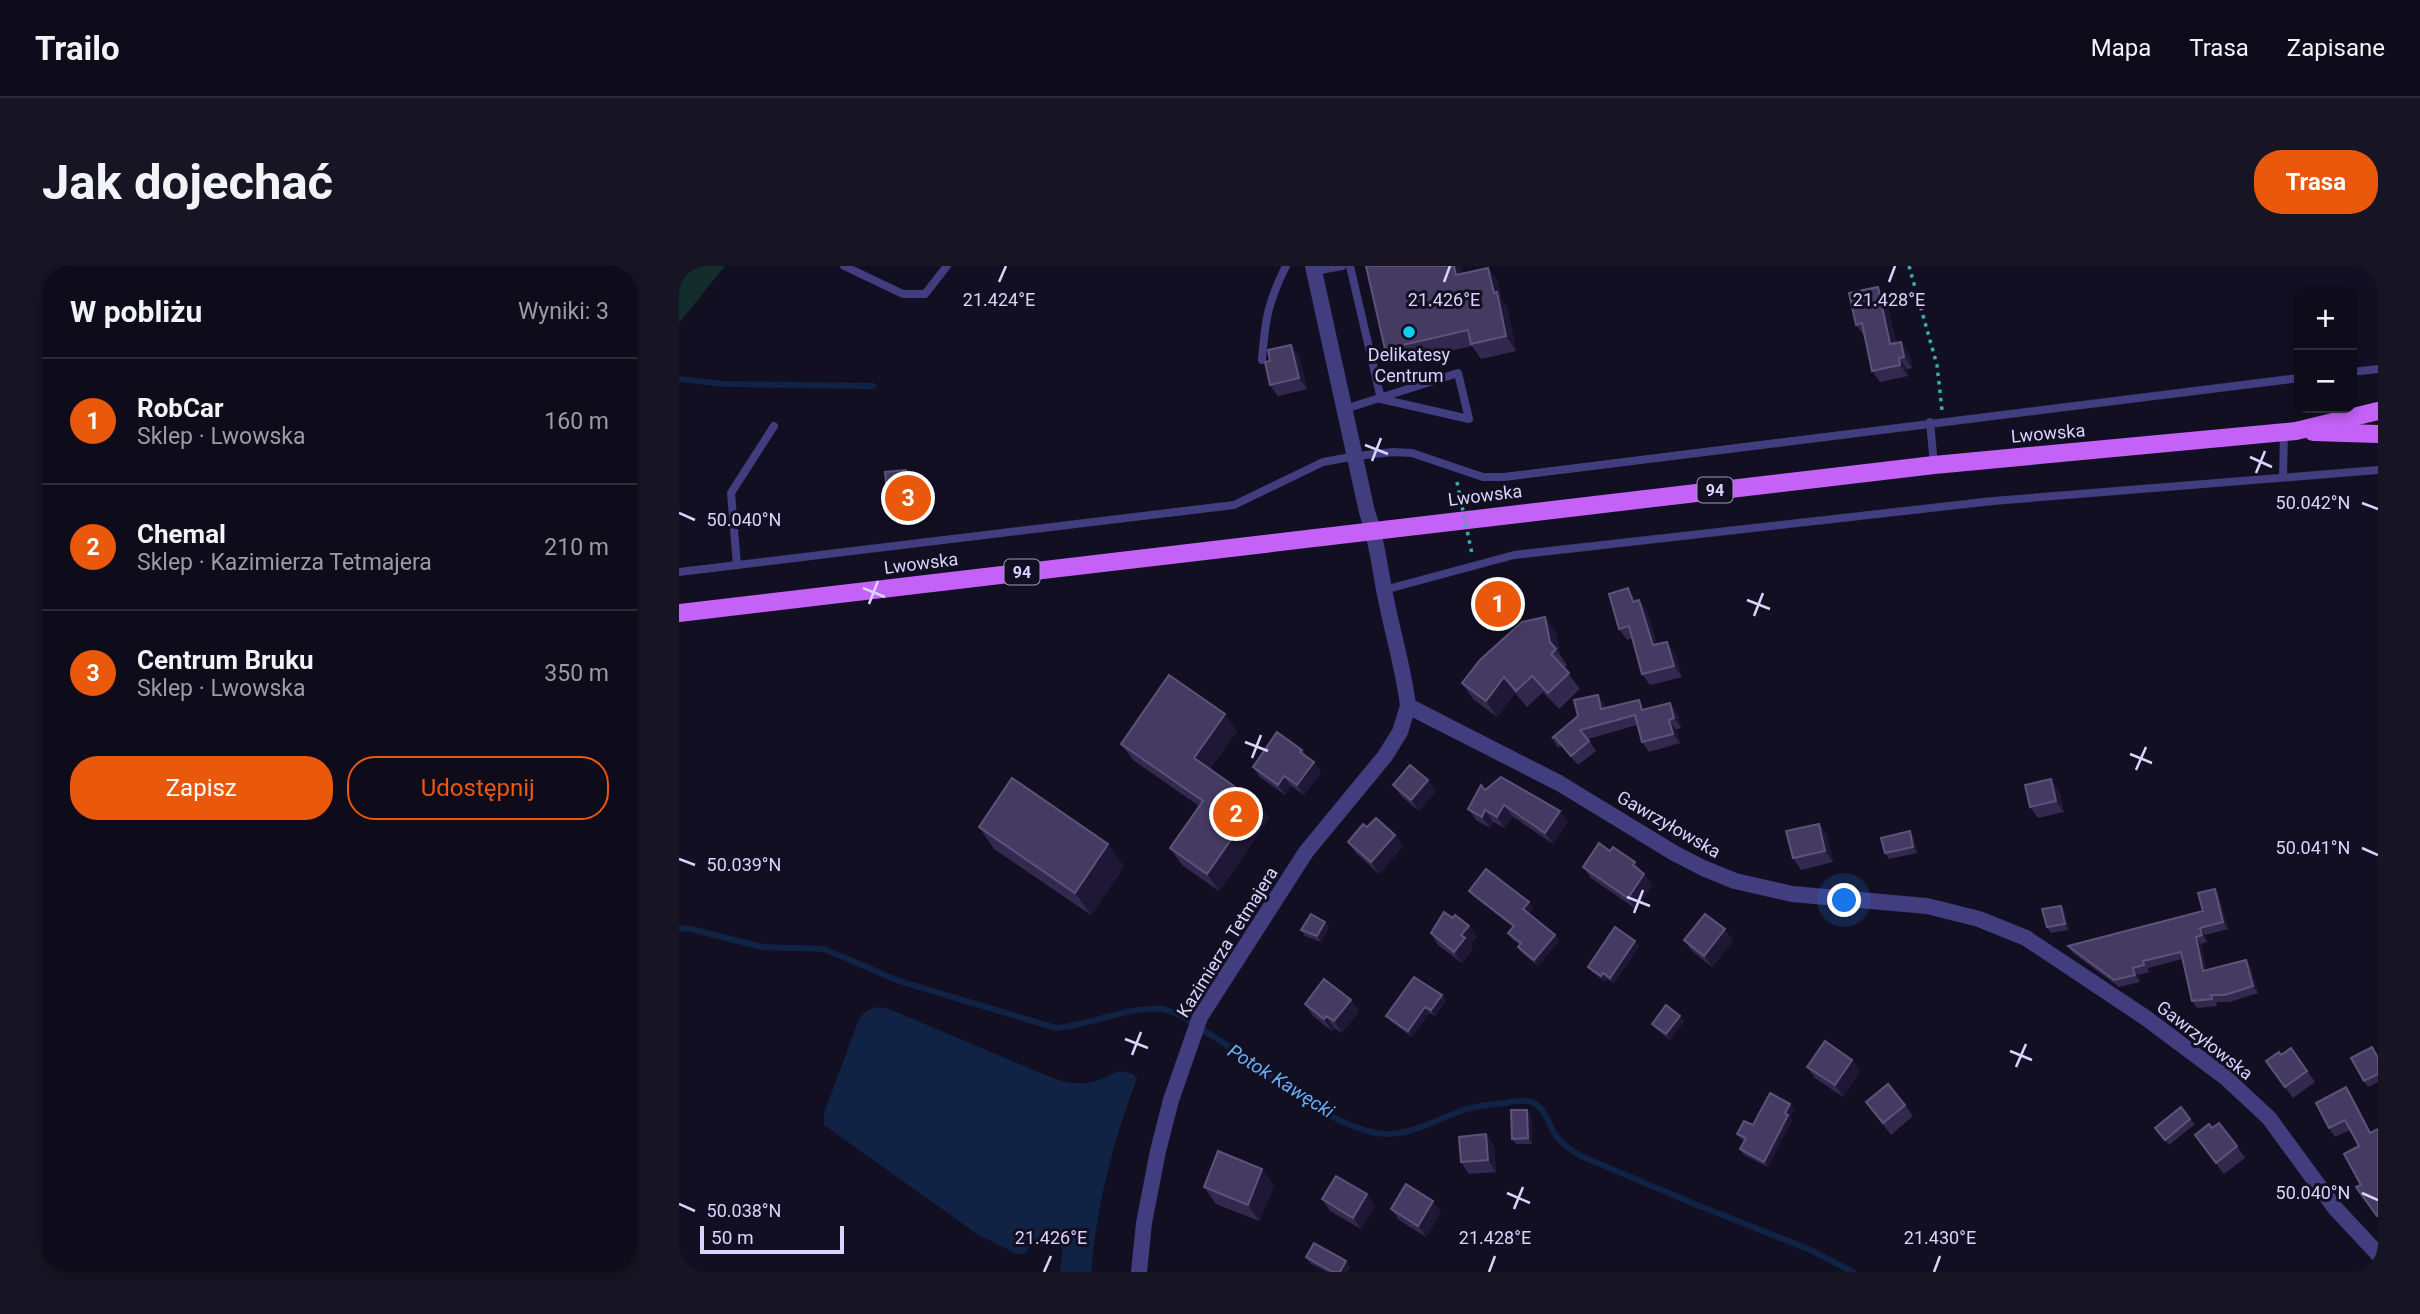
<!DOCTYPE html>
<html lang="pl">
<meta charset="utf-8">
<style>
:root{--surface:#0e0b1a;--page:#171423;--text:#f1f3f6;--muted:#9b9ba2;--line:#2e2b39;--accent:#ea580c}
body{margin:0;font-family:Roboto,sans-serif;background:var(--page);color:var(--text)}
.controls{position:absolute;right:21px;top:21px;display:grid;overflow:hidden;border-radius:14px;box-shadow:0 4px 10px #0003}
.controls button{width:63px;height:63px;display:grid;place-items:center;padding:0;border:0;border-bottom:2px solid var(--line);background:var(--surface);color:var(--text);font:35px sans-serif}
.scale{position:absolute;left:21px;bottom:18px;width:144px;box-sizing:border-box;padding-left:7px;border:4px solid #dad3fd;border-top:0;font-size:19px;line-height:24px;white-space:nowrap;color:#dad3fd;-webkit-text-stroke:5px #130f23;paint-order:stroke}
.you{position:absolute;left:1166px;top:635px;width:24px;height:24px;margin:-18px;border:5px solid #fff;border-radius:50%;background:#1a73e8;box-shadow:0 0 0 10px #1a73e833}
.badge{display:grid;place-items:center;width:46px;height:46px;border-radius:50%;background:var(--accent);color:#fff;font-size:23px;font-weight:700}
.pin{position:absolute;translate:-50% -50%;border:4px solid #fff;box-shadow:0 2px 7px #0006}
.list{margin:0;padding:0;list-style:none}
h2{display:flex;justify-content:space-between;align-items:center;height:91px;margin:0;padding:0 28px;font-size:30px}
h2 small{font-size:23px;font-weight:400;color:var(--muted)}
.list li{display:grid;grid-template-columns:46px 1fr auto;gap:21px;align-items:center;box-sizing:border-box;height:126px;padding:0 28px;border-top:2px solid var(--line)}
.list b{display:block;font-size:26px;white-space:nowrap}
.list p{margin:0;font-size:23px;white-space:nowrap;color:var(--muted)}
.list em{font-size:23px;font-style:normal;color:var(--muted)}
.actions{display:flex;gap:14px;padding:21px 28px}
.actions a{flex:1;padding:16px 0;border:2px solid var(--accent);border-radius:28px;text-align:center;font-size:24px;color:var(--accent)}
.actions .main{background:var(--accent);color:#fff}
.map{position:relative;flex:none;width:1699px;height:1006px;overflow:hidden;border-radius:28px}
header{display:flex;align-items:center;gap:42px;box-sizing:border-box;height:98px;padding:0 35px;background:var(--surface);border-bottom:2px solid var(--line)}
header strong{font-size:33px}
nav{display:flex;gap:38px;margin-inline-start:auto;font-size:24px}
.intro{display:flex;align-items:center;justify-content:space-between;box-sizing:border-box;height:168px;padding:0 42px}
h1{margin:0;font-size:49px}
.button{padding:18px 32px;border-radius:28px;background:var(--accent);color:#fff;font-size:24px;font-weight:700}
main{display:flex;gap:42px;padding:0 42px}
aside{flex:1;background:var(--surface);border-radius:28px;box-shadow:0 4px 10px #0003}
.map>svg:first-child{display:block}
.green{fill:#132c2c}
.water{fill:#102345}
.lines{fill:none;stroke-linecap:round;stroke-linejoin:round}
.stream{stroke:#102345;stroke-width:6}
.path{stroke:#35aeac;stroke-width:3.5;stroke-dasharray:3.5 5;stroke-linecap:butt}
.service{stroke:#423d7f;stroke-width:8}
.minor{stroke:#423d7f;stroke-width:16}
.primary{stroke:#c461f6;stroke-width:18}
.path-bridge{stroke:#35aeac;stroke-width:3.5;stroke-dasharray:3.5 5;stroke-linecap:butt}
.wall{fill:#33294f}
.shaded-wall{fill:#1e1736}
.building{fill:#453b62;stroke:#5c537a;stroke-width:2}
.ticks{fill:none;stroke:#dad3fd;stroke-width:2.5}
.poi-dot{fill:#0dcfee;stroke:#130f23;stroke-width:2.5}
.labels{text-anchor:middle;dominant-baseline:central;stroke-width:6;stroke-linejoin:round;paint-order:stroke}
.shield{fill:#130f23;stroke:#9e98bc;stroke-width:2}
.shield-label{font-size:16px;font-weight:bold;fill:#dad3fd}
.poi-label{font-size:18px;fill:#dad3fd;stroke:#130f23}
.street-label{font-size:18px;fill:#dad3fd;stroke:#130f23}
.water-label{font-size:19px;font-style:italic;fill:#67aff7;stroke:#130f23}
.ticks-label{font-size:18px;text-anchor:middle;fill:#dad3fd;stroke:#130f23;stroke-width:6;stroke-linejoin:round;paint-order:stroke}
</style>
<header>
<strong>Trailo</strong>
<nav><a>Mapa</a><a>Trasa</a><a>Zapisane</a></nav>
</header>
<div class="intro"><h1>Jak dojechać</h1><a class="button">Trasa</a></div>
<main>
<aside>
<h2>W pobliżu<small>Wyniki: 3</small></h2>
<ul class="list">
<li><span class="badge">1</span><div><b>RobCar</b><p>Sklep · Lwowska</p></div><em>160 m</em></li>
<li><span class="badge">2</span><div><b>Chemal</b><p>Sklep · Kazimierza Tetmajera</p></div><em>210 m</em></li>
<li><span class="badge">3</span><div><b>Centrum Bruku</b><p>Sklep · Lwowska</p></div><em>350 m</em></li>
</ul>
<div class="actions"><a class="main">Zapisz</a><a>Udostępnij</a></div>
</aside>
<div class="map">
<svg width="1699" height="1006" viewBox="0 0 1699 1006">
<rect width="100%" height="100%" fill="#130f23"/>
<polygon class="green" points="0,0 46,0 0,57"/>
<path class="water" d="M201,741l9,2 166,70c28,8 38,5 63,-8l15,3 4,5c-25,63 -40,126 -46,193h-31l3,-22 -7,-10 -17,-2 -16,16h-6l-40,-20 -153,-109v-12l35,-94c6,-8 11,-11 21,-12z"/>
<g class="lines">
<g class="stream">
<polyline points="0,113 45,118 194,120"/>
<path d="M0,662l12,1 71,18 62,2 75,32 157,47c35,-3 69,-21 105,-19 17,2 33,15 47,24 49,30 109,86 164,99 33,8 61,-11 91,-22 14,-4 29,-6 42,-7 9,-2 19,-4 27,-1 13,5 17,23 24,34 7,9 15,14 25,20l111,47 119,47 42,22"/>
</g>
<polyline class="path" points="1230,0 1258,99 1263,144"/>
<g class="service">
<polyline points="165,0 224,28 246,28 268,0"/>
<polyline points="671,0 702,133"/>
<polyline points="636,5 663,0"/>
<path d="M583,94c3,-40 6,-58 24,-94"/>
<polyline points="1673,106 1699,103"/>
<polyline points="666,143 779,107 790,153 702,133"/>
<polyline points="1251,156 1255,199"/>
<polyline points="1604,211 1605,166"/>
<polyline points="58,299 52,227 95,160"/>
<polyline points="0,306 555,239 644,196 677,190 714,186 733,187 792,207 804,211 825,211 1620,112"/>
<polyline points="705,324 835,289 1314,235 1699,204"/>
</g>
<g class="minor">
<path d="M634,0l54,246c11,30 13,61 20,92 7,34 17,67 21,102l151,77 115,70 29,15 32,13 57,13 135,12 52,13 47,19 120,80 79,59 44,41 66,90 43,46"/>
<polyline points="460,1006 465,957 479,885 492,834 521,751 627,586 706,490 721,466 729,440"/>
</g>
<g class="primary">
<polyline points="1634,166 1699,168"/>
<polyline points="0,347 1255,199 1617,165 1699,145"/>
</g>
<polyline class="path-bridge" points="778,216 793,288"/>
</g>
<g class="wall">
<polygon points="687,0 782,0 783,7 809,2 819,16 823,35 828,41 837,85 802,93 793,80 716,97 706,83"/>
<polygon points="1199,21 1207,32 1217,77 1230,87 1233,102 1228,103 1229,110 1201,116 1193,105 1186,70 1185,70 1177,59"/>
<polygon points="612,79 620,90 628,123 599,130 591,119 591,95"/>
<polygon points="239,221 241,241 220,244 208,227"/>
<polygon points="957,333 958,334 960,334 968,345 978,378 996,387 1003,411 971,419 963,408 954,372 948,374 940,363"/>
<polygon points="866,351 877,367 881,389 888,399 885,402 901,423 880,443 864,426 848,441 836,427 818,451 794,433 783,417"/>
<polygon points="926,438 926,442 967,443 998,446 1002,462 997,463 1001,477 970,486 963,476 958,459 909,473 917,485 899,499 883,480 879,482 873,472"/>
<polygon points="558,465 531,503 590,552 540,625 503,599 491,582 520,540 454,494 442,478"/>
<polygon points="623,484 628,491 635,496 642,506 625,529 612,520 606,529 581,511 574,501"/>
<polygon points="714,519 757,525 740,545 722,530"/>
<polygon points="806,524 881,545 889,556 874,578 833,550 826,562 814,556 811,562 797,554 789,543"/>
<polygon points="1380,525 1385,546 1359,552 1351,541"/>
<polygon points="1140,558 1148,569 1154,596 1122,604 1114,592"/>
<polygon points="300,561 445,600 412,649 315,583"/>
<polygon points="688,561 716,569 724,580 700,608 677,587 669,576"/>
<polygon points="1235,571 1238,587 1210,593 1206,587"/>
<polygon points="904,601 964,607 973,619 957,643 912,612"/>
<polygon points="790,625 854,642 849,648 876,669 880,675 859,700 843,687 839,681 841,679 833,673 829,667 834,661 794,630"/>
<polygon points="1540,630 1549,663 1526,669 1528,676 1522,678 1527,704 1567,694 1572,701 1579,727 1551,736 1537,736 1538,740 1518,742 1513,735 1503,693 1469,702 1470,706 1459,709 1461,716 1440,721 1394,687 1389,680 1524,645"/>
<polygon points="1382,640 1386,645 1390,664 1372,667 1368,661"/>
<polygon points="790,660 798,671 791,679 794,683 783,697 759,679 752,667"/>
<polygon points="650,661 642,676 626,670 622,664"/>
<polygon points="1005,674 1054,675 1033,701 1013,685"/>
<polygon points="960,680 935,717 928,713 926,715 913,706 909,701"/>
<polygon points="763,729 767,734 756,750 750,747 733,771 711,755 707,750"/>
<polygon points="672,734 680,745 663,767 655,762 653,765 634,750 626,738"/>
<polygon points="1005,755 991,774 977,763 973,758"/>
<polygon points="1693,781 1699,790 1699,816 1689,821 1685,815"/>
<polygon points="1612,782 1636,816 1614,832 1587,795 1602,789"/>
<polygon points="1173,794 1181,805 1164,831 1136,812 1128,801"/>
<polygon points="1667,821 1673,830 1692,867 1699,863 1699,951 1677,921 1682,919 1680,880 1671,864 1656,871 1650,862"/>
<polygon points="1187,836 1226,839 1234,850 1212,869"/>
<polygon points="1111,838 1115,843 1111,851 1113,854 1089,901 1065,889 1061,883 1065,875 1062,873 1058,868"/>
<polygon points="848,844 852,849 853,878 837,878 833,873"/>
<polygon points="1511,853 1516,858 1490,879 1476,862"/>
<polygon points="1533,862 1558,880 1566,892 1545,908 1516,869"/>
<polygon points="807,868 815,880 817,906 790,908 782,896"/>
<polygon points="583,903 595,920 580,955 537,938 525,921"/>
<polygon points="643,933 696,940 682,963 651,945"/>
<polygon points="712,943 762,946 747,971 720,954"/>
<polygon points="627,991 671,1000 668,1006 648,1006 631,997"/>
</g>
<g class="shaded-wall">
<polygon points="775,0 782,0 787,23 777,9"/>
<polygon points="809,2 819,16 823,35 828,41 837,85 827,70"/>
<polygon points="1199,21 1207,32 1219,89 1211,78"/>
<polygon points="1222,76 1230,87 1233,102 1225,91"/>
<polygon points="612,79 620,90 628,123 620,112"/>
<polygon points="1220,92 1228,103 1229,110 1221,99"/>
<polygon points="227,204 239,221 241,241 229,224"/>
<polygon points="949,322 957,333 962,347 954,336"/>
<polygon points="960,334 968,345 982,391 974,379"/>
<polygon points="866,351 877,367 881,389 871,376"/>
<polygon points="988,376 996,387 1003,411 995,400"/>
<polygon points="825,411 836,427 818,451 807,435"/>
<polygon points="919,429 926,438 929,452 922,443"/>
<polygon points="991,437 998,446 1002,462 995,452"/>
<polygon points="546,448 558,465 527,509 515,492"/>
<polygon points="990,454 997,463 1001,477 994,468"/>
<polygon points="635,496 642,506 625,529 618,519"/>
<polygon points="605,510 612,520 606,529 599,519"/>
<polygon points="1372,513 1380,525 1385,546 1377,535"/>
<polygon points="749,514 757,525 740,545 732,534"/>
<polygon points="578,536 590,552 540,625 528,608"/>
<polygon points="825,539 833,550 826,562 818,551"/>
<polygon points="806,544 814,556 811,562 803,551"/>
<polygon points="881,545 889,556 874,578 866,567"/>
<polygon points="1140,558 1148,569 1154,596 1146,585"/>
<polygon points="1231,565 1235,571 1238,587 1234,581"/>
<polygon points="716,569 724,580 700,608 692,596"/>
<polygon points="429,578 445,600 412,649 396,627"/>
<polygon points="956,596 964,607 954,599"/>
<polygon points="965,608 973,619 957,643 949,632"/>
<polygon points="1536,623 1540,630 1549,663 1544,656"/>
<polygon points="850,636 854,642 848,649 844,643"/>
<polygon points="1382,640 1386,645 1390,664 1386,658"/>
<polygon points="646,656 650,661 642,676 638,670"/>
<polygon points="790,660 798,671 791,679 794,683 783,697 775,686 782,669"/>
<polygon points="1521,662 1526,669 1528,676 1523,669"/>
<polygon points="1046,663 1054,675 1033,701 1025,690"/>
<polygon points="876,669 880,675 859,700 855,694"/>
<polygon points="1517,671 1522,678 1529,712 1524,705"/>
<polygon points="956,675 960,680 935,717 931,712"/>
<polygon points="1567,694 1572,701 1579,727 1574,720"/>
<polygon points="1454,702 1459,709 1461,716 1456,709"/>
<polygon points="924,707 928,713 926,715 922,710"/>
<polygon points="763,729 767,734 756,750 752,744"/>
<polygon points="672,734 680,745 663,767 655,755"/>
<polygon points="746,741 750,747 733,771 729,765"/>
<polygon points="647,750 655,762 653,765 645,753"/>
<polygon points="1001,750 1005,755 991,774 987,768"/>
<polygon points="1173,794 1181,805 1164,831 1156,819"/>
<polygon points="1667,821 1673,830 1697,876 1691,867"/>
<polygon points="1111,838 1115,843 1111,851 1113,854 1089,901 1085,896"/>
<polygon points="848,844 852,849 853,878 849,872"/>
<polygon points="807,868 815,880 817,906 809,894"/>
<polygon points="583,903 595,920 580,955 569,939"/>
<polygon points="688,928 696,940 682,963 674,952"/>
<polygon points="754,935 762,946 747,971 739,960"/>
<polygon points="667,995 671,1000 668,1006 661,1006"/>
</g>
<g class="building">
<polygon points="687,0 775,0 777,9 809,2 815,27 818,26 827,70 792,78 789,64 706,83"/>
<polygon points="1199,21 1211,78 1222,76 1225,91 1220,92 1221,99 1193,105 1183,57 1177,59 1170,27"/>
<polygon points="612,79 620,112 591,119 586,96 591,95 589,84"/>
<polygon points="227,204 229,224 208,227 206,206"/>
<polygon points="949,322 954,336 960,334 974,379 988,376 995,400 963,408 950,360 940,363 930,328"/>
<polygon points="866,351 871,376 877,383 872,388 890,407 869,427 853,410 837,425 825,411 807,435 783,417 801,394 843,356"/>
<polygon points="490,409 546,448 515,492 555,520 557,527 566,527 578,536 528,608 491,582 524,535 442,478"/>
<polygon points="919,429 922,443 960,434 963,444 991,437 995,452 990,454 994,468 963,476 956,449 901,464 910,475 892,490 876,471 873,472 899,450 895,434"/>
<polygon points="598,466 623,484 621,486 635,496 618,519 605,510 599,519 574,501"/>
<polygon points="731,499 749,514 732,534 714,519"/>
<polygon points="822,511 881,545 866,567 825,539 818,551 806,544 803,551 789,543 802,519 806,524"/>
<polygon points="333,512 429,578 396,627 300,561"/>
<polygon points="1372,513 1377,535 1351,541 1346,519"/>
<polygon points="697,552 716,569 692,596 669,576 684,558 688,561"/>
<polygon points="1140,558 1146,585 1114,592 1107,565"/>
<polygon points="1231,565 1234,581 1206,587 1202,572"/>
<polygon points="920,577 931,585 934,581 956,596 954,599 965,608 949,632 904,601"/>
<polygon points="807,603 850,636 844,643 876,669 855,694 839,681 842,677 829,667 835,660 790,625"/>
<polygon points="1536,623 1544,656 1521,662 1523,669 1517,671 1524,705 1567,694 1574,720 1546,729 1532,729 1533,733 1513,735 1502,686 1464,695 1465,699 1454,702 1456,709 1435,714 1389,680 1524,645 1519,627"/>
<polygon points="1382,640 1386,658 1368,661 1363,643"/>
<polygon points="765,646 774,652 776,649 790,660 782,669 786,672 775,686 752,667"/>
<polygon points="632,648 646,656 638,670 622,664"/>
<polygon points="1026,648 1046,663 1025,690 1005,674"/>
<polygon points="936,661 956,675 931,712 924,707 922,710 909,701"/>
<polygon points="735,711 763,729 752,744 746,741 729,765 707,750"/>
<polygon points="645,713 672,734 655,755 647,750 645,753 626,738"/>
<polygon points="987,739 1001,750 987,768 973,758"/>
<polygon points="1146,775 1173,794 1156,819 1128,801"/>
<polygon points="1693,781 1699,792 1699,808 1685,815 1672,792"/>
<polygon points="1612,782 1628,805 1606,821 1587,795 1600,786 1602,789"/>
<polygon points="1209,818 1226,839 1204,857 1187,836"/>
<polygon points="1667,821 1691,867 1699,863 1699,949 1698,950 1677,921 1682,919 1665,888 1680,880 1666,854 1650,862 1637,837"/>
<polygon points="1091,827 1111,838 1106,847 1109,849 1085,896 1061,883 1067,872 1058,868 1065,855 1074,859"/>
<polygon points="1502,841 1511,853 1486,874 1476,862"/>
<polygon points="832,844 848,844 849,872 833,873"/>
<polygon points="1540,857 1558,880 1537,897 1516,869 1530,858 1533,862"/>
<polygon points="807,868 809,894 782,896 780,871"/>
<polygon points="539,885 583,903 569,939 525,921"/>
<polygon points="657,910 688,928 674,952 643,933"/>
<polygon points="727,918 754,935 739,960 712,943"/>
<polygon points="635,977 667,995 661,1006 654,1006 627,991"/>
</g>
<path class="ticks" d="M320,16l7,-16M765,16l6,-16M1210,16l6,-16M686,179l23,9M1571,191l22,10M693,195l9,-23M1577,207l9,-22M1683,237l16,6M0,247l16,7M184,322l22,9M1068,334l23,9M190,338l9,-23M1075,350l9,-23M566,476l23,9M1451,488l22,9M573,492l9,-23M1457,504l10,-23M1683,582l16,7M0,593l16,6M948,631l23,9M955,647l9,-23M446,773l23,9M1331,785l22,9M453,789l9,-23M1337,801l10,-23M828,927l23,10M1683,927l16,7M0,938l16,7M835,943l9,-22M365,1006l7,-16M810,1006l6,-16M1255,1006l6,-16"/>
<circle class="poi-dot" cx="730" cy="66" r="7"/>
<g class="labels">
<g class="shield">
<rect x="1018.5" y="211.5" width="35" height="25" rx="5"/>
<rect x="325.5" y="293.5" width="35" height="25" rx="5"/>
</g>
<g class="shield-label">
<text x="1036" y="224">94</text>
<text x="343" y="306">94</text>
</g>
<g class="poi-label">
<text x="730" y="88">Delikatesy<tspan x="730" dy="21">Centrum</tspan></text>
</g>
<g class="street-label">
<text transform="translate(1369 167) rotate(-5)">Lwowska</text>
<text transform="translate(806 229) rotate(-7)">Lwowska</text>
<text transform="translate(242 297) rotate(-7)">Lwowska</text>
<text transform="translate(990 558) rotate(30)">Gawrzyłowska</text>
<text transform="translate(548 676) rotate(-58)">Kazimierza Tetmajera</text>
<text transform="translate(1526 774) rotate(38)">Gawrzyłowska</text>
</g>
<g class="water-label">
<text transform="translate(602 815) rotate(32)">Potok Kawęcki</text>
</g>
</g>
<g class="ticks-label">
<text x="320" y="40">21.424°E</text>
<text x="765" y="40">21.426°E</text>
<text x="1210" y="40">21.428°E</text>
<text x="1634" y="243">50.042°N</text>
<text x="65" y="260">50.040°N</text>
<text x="1634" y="588">50.041°N</text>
<text x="65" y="605">50.039°N</text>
<text x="1634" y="933">50.040°N</text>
<text x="65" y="951">50.038°N</text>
<text x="372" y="978">21.426°E</text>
<text x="816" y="978">21.428°E</text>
<text x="1261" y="978">21.430°E</text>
</g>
</svg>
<div class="controls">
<button>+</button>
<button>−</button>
</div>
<div class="scale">50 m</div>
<div class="you"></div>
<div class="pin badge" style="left:819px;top:338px">1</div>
<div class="pin badge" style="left:557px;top:548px">2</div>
<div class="pin badge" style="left:229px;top:232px">3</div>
</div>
</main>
